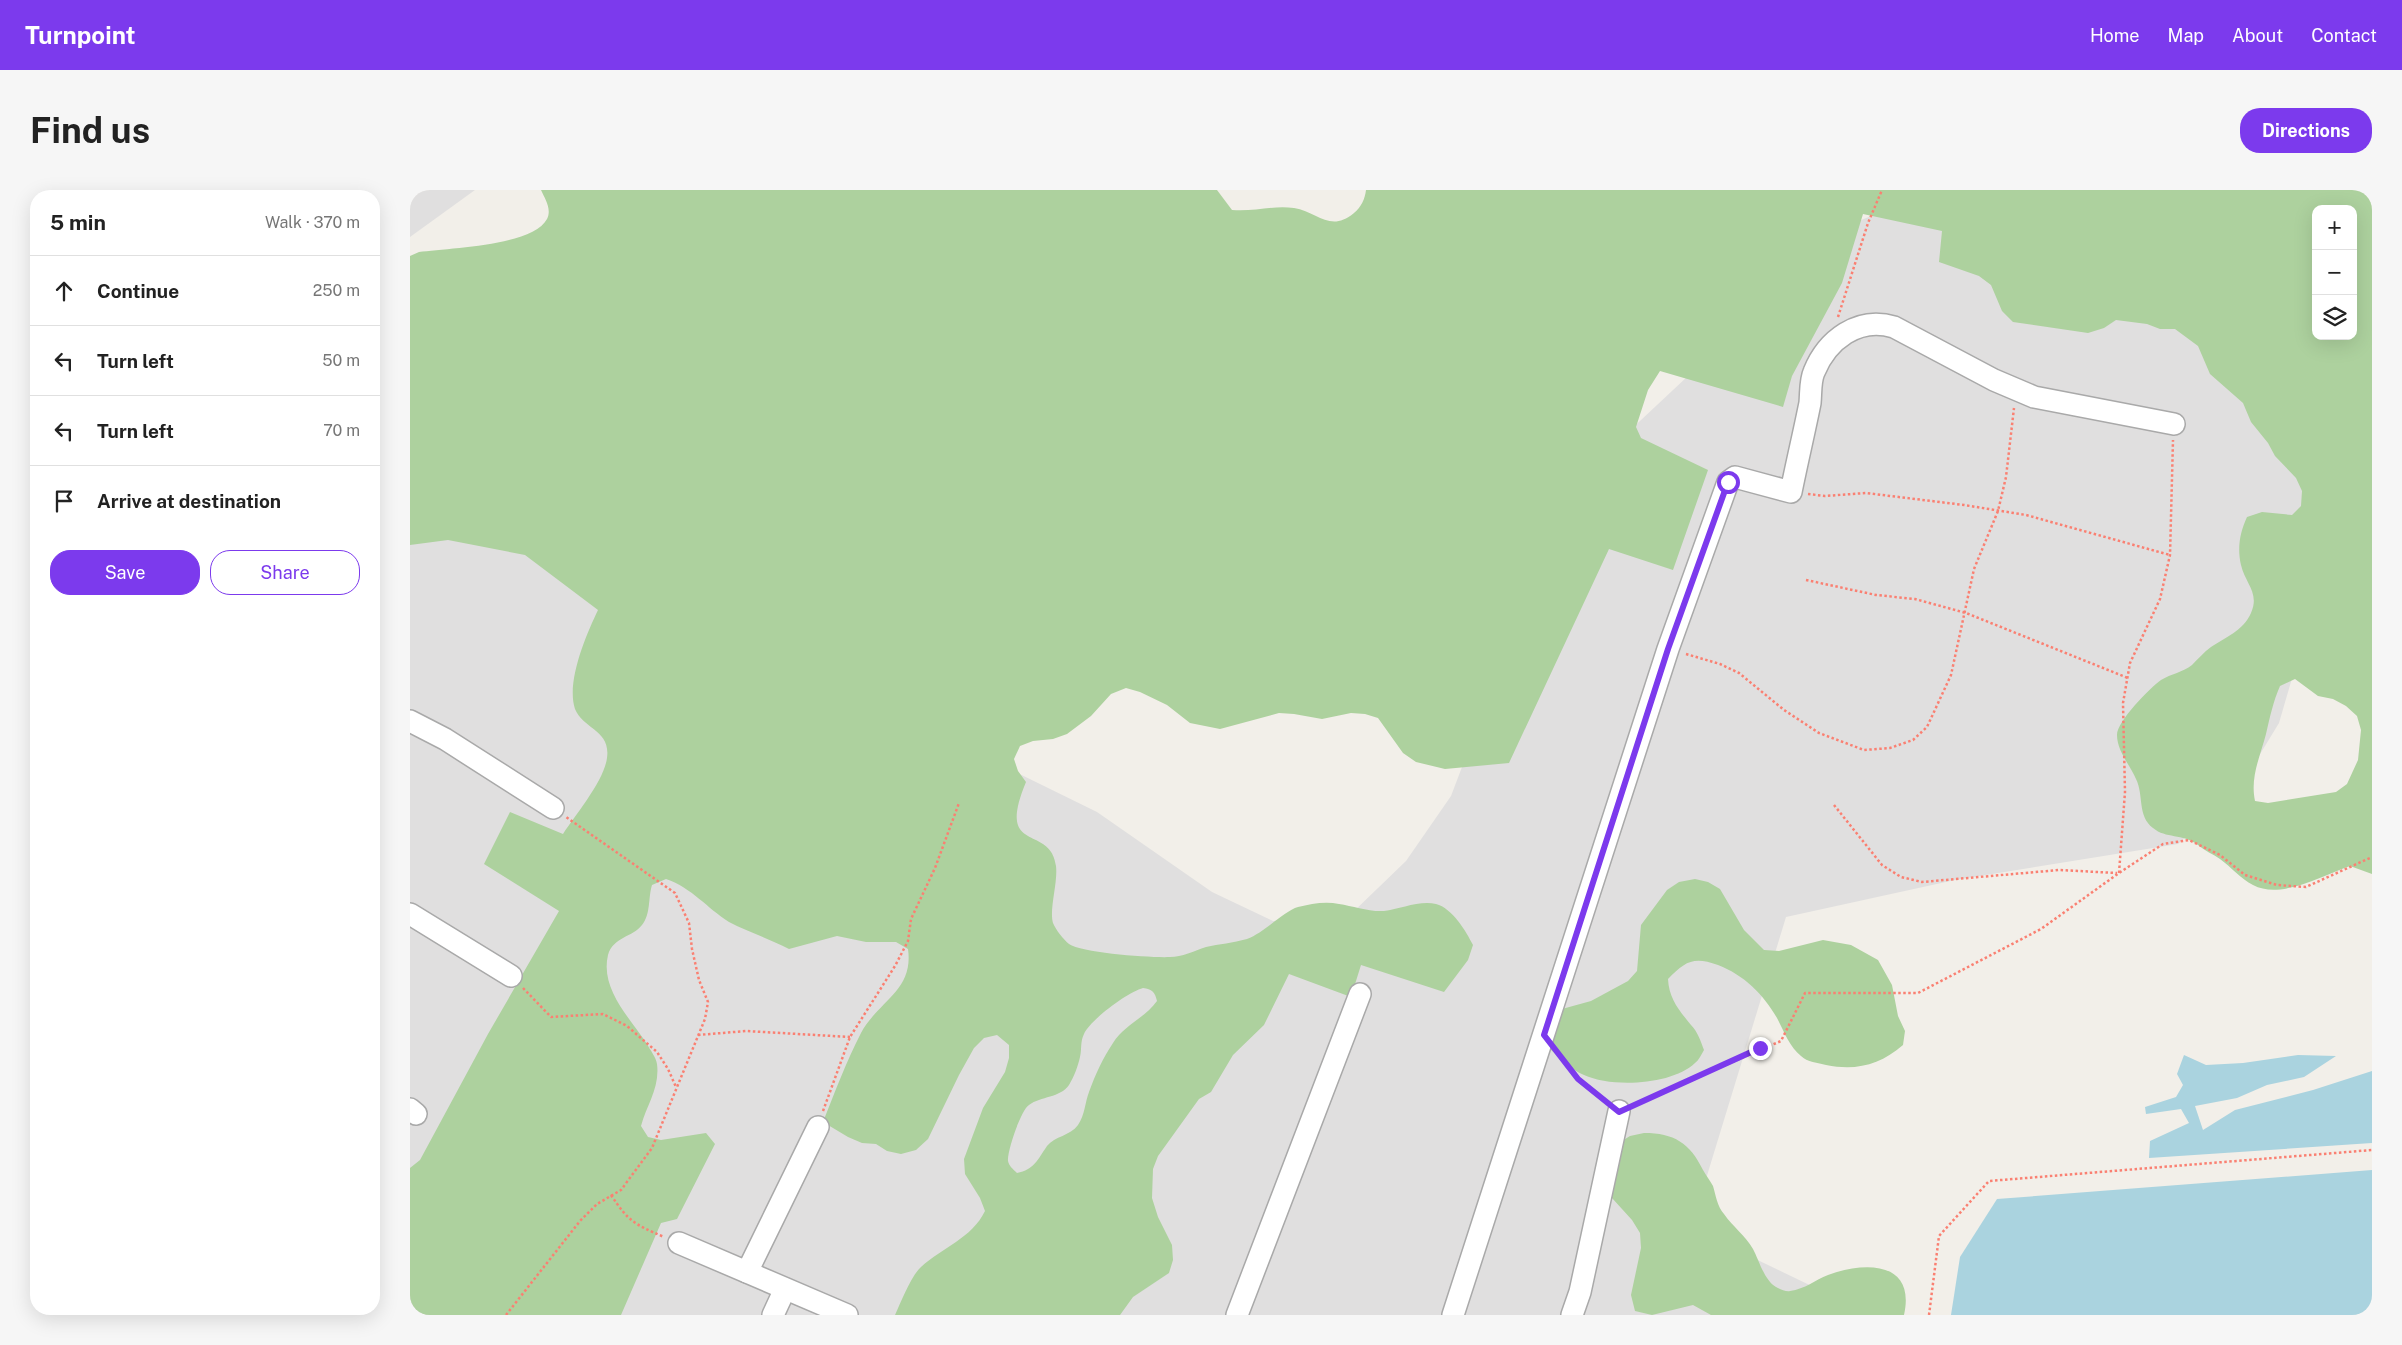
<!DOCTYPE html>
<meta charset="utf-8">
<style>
:root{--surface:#fff;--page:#f6f6f6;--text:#222;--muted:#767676;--line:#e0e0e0;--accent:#7c3aed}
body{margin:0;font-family:"Public Sans",sans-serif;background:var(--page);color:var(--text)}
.controls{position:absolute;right:15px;top:15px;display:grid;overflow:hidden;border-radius:10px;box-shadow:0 5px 20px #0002}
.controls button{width:45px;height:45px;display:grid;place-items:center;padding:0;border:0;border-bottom:1px solid var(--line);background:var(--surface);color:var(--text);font:25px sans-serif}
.stop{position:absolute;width:15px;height:15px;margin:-11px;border:4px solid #7c3aed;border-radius:50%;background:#fff}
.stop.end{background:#7c3aed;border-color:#fff;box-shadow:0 1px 5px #0008}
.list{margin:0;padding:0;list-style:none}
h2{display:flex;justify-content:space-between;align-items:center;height:65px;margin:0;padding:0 20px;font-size:21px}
h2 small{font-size:16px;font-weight:400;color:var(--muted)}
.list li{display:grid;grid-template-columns:32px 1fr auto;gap:15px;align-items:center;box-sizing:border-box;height:70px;padding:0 20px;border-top:1px solid var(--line)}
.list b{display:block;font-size:19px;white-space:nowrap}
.list em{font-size:16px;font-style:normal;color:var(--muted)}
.actions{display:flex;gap:10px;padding:15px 20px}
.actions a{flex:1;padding:11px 0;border:1px solid var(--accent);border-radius:20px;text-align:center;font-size:18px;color:var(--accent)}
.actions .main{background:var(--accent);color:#fff}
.icon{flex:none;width:28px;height:28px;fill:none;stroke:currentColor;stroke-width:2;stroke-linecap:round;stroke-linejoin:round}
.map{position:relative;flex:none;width:1962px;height:1125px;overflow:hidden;border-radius:20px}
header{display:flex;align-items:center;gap:30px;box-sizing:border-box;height:70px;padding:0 25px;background:var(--accent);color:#fff}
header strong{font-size:24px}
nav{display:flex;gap:28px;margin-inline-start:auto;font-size:18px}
.intro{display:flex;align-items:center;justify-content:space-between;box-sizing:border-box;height:120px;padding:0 30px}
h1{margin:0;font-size:35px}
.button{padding:12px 22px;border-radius:20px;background:var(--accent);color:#fff;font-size:18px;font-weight:700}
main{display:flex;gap:30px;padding:0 30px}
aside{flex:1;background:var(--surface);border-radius:20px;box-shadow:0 5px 20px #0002}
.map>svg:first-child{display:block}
.residential{fill:#e0dfdf}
.forest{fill:#add19e;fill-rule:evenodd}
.water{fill:#aad3df}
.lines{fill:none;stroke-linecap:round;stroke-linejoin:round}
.minor-casing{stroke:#a9a9a9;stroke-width:24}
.path{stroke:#fa8072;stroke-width:2.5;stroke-dasharray:2.5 2.5;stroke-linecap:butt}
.minor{stroke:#fff;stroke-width:21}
.route{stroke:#7c3aed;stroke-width:6}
</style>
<header>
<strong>Turnpoint</strong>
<nav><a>Home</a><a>Map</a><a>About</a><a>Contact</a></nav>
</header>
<div class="intro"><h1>Find us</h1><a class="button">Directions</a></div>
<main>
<aside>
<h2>5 min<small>Walk · 370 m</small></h2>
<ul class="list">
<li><svg class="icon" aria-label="ahead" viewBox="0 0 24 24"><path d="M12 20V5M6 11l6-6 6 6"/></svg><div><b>Continue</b></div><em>250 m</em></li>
<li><svg class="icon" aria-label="left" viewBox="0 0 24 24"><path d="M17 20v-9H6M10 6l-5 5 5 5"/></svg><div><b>Turn left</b></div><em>50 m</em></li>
<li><svg class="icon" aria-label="left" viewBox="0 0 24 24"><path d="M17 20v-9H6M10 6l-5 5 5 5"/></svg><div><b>Turn left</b></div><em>70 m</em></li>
<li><svg class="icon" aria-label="arrive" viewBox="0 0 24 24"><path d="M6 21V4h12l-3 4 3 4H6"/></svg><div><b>Arrive at destination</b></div></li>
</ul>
<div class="actions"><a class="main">Save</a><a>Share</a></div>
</aside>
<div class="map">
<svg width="1962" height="1125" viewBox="0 0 1962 1125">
<rect width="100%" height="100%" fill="#f2efe9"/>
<g class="residential">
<polygon points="0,0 65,0 0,47"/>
<polygon points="1493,13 1652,58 1948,261 1869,533 1830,597 1768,654 1545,690 1376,727 1281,1038 1462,1125 0,1125 0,311 444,503 687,622 802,702 863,731 940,725 996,671 1041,606 1082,498 1215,245 1439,35"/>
</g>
<g class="forest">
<path d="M131,0h676l15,20c21,2 41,-5 62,-2 24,4 36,25 60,5 7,-6 11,-14 12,-23h1006v684l-22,-8c-27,9 -69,34 -97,19 -12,-6 -22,-18 -33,-26 -7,-5 -15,-8 -22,-14 -16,-12 -32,-6 -45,-17 -16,-12 -9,-33 -17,-49 -6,-14 -19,-28 -19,-44 0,-14 33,-47 44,-55 10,-6 22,-8 31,-15 6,-6 12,-13 19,-18 15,-10 32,-16 40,-34 9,-20 -6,-30 -10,-48 -4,-17 -1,-33 6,-48l15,-5 30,3 9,-9 1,-15 -6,-13 -21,-22 -7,-13 -17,-21 -8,-19 -33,-29 -12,-28 -23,-17h-15l-13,-5 -31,-4 -12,8 -16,5 -75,-11 -11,-11 -11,-26 -12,-9 -40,-14 3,-31 -79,-17 -21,69 -50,93 -9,31 -123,-36 -12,19 -12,37 5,11 67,32 -35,100 -64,-21 -100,214 -64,6 -29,-7 -13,-9 -25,-35 -13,-4 -14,-1 -29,6 -28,-5 -15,-1 -59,16 -30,-6 -23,-18 -27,-13 -14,-4 -15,6 -20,22 -24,18 -14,5 -20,2 -13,5 -6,13 4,12 8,11c-31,74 25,41 30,84 2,17 -7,43 -3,57 3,7 10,16 16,21 13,9 83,14 101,13 12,0 24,-6 36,-10 13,-3 27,-4 41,-8 18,-7 37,-28 51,-32 13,-3 27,-6 41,-3 14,2 30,8 45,7 16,-2 36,-11 52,-7 16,4 30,27 37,41l-5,15 -24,32 -83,-27 -10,32 -62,-23 -25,51 -31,30 -22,37 -12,7 -41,57 -5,13 -1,29 6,19 14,28 1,15 -4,13 -36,24 -13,18h-225c6,-13 16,-39 26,-48 21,-19 51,-29 64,-56l-5,-13 -15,-24 -1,-15 19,-51 22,-36 4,-14v-13l-12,-10 -13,3 -10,10 -15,27 -31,64 -12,11 -15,4 -14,-3 -11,-7 -14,-1 -14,-6 -25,-15c12,-30 23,-60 38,-89 17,-32 53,-42 47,-84l-12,-7h-30l-29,-6 -48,13c-19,-10 -41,-17 -60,-27 -22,-14 -37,-34 -63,-43l-14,6c-4,13 -1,29 -10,40 -9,12 -29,12 -34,30 -8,34 22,63 39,89 3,6 9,13 10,20 3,24 -10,40 -16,62l7,11 13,3 45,-7 9,11 -38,75 -16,4 -40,92h-204l-7,-9v-138l10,-8 68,-126 71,-123 -75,-47 26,-52 53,22c13,-20 41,-53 44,-76 4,-28 -24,-29 -32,-49 -9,-27 11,-74 23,-99l-73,-55 -77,-15 -38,5v-289l9,-4c28,-4 114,-6 128,-33 5,-10 -2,-20 -6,-29zM1906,19h37v127h-37zM1885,489l23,17 15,3 13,7 11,10 4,14 -3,30 -11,24 -11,8 -68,11 -13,-2c-5,-24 5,-44 11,-67 4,-17 7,-32 14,-48zM733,798c9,1 12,4 14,13 -12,17 -33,24 -44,42 -10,15 -18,32 -24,49 -4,10 -4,23 -11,33 -8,11 -23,11 -31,21 -9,13 -13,24 -30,27 -4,-4 -8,-7 -9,-12 -1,-10 13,-51 21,-56 12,-9 31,-7 40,-20 5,-8 9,-19 11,-28 2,-8 0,-15 4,-23 6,-14 44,-42 59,-46z"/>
<path d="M1285,689l13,3 12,7 24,41 20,20 15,1 44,-11 28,5 27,15 14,25 6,31 7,15 -2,14c-23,20 -47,26 -77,20 -8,-2 -19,-3 -25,-9 -12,-10 -17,-25 -24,-38 -14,-24 -33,-43 -59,-53 -24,-9 -33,-4 -50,14 1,20 11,31 23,46 7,7 10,17 13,25 -3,5 -5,10 -9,13 -23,22 -83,25 -111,12 -13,-5 -24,-17 -34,-26l12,-40 29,-8 37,-20 9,-10 4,-46 26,-35 12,-8z"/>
<path d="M1234,943c30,0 46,10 59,37 3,5 7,11 10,16 3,10 4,20 11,28 9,13 21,21 29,35 6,11 11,31 23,38 4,2 10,5 14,4 15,-2 25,-11 38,-16 37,-14 88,-14 76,40h-193l-18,-10 -41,10 -17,-4 -4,-16 10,-47 -1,-15 -8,-13 -20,-22 -5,-14 10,-40 13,-8z"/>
</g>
<g class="water">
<polygon points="1774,865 1796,875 1833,873 1888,865 1926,866 1894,887 1857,895 1827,908 1785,916 1793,940 1825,920 1903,900 1962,881 1962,953 1739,968 1740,951 1779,933 1771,919 1736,924 1735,917 1766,907 1773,895 1767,884"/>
<polygon points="1962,980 1962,1125 1541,1125 1550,1067 1587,1009"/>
</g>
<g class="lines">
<defs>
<g id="minor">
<polyline points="0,531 35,549 143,618"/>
<polyline points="0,724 101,786"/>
<polyline points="0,919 6,924"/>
<polyline points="269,1053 437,1125"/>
<polyline points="337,1082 408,937"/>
<polyline points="363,1125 375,1099"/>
<polyline points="827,1125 950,804"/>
<path d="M1043,1125l215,-666 60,-167 7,-5 56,15c6,-30 13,-59 19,-89 1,-10 0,-22 4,-31 13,-32 44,-56 80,-45l100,53 40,17 140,27"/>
<polyline points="1162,1125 1170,1102 1209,921"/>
</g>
</defs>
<use href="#minor" class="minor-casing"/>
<g class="path">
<polyline points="1428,127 1458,33 1472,0"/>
<polyline points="1398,304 1415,306 1456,303 1554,315 1616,325 1760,365"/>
<polyline points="1396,390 1466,405 1505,409 1556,423 1718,488"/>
<polyline points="1276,464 1310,474 1329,483 1374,520 1409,543 1454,560 1480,558 1503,550 1517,537 1541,485 1564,379 1588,321 1596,287 1604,218"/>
<polyline points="1424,615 1472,675 1491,687 1512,692 1649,680 1707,683"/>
<polyline points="1709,683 1715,602 1713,513 1720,473 1750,409 1760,365 1763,250"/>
<polyline points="113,798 141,827 193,824 217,836 247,862 258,879 266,897"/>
<polyline points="288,845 336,841 440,847"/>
<polyline points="1148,862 1168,889 1196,911"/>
<polyline points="1226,914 1371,851 1395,803 1508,803 1631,739 1709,683 1753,654 1779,650 1810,665 1835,685 1867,695 1896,697 1962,667"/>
<polyline points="413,921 440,847 485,776 498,751 501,729 525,678 549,613"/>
<path d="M201,1005c18,27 23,29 53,42"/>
<polyline points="96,1125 170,1031 187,1014 211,1000 242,958 295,829 298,812 289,790 282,759 279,733 265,703 156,627"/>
<polyline points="1519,1125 1529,1046 1579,991 1962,960"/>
</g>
<use href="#minor" class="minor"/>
</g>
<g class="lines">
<polyline class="route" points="1318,292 1258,459 1134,845 1168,889 1209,922 1350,858"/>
</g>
</svg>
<div class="controls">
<button>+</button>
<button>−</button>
<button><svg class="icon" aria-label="layers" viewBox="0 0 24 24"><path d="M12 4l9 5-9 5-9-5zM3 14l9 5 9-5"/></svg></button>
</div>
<div class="stop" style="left:1318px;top:292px"></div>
<div class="stop end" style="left:1350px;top:858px"></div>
</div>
</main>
